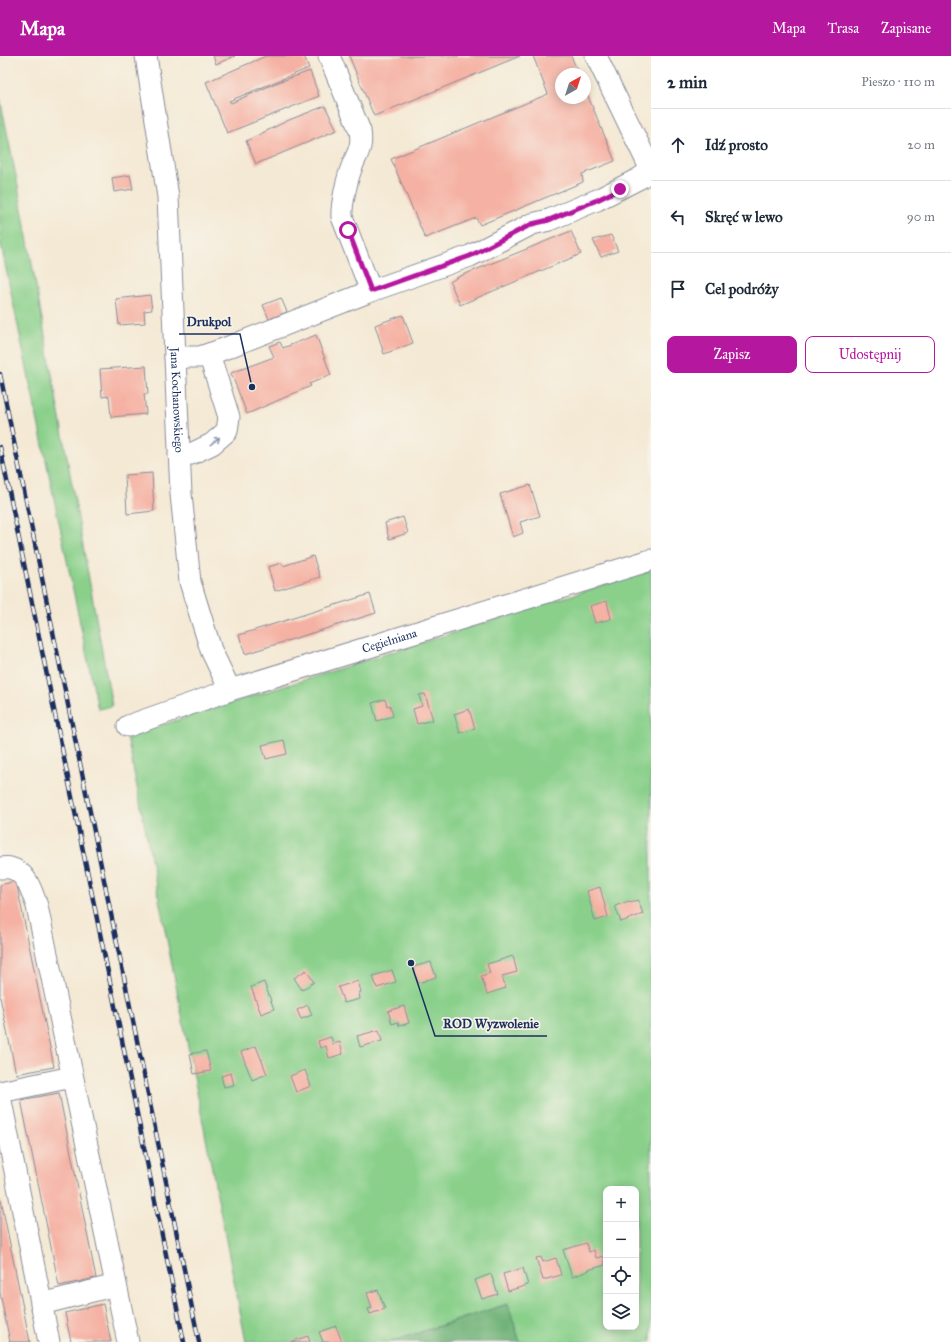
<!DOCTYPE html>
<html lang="pl">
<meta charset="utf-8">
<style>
:root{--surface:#fff;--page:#f2f2f3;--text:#1f2937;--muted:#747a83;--line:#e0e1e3;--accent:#b5179e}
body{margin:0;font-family:"IM FELL Great Primer",serif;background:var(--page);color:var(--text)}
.controls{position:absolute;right:12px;bottom:12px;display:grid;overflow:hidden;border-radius:8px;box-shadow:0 2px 10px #0003}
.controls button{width:36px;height:36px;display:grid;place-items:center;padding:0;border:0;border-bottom:1px solid var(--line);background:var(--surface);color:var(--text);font:20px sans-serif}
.compass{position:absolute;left:555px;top:12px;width:36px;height:36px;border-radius:50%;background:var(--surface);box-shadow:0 2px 10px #0003;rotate:39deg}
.stop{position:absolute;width:12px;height:12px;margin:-9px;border:3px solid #b5179e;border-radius:50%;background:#fff}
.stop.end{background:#b5179e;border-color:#fff;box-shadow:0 1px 4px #0008}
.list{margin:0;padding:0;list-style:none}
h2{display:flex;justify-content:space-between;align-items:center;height:52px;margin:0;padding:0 16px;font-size:17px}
h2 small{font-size:13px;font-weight:400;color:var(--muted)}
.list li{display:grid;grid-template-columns:26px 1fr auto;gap:12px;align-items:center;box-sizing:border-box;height:72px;padding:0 16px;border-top:1px solid var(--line)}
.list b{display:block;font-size:15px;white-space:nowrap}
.list em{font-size:13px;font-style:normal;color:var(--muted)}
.actions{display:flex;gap:8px;padding:12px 16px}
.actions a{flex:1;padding:9px 0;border:1px solid var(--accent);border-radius:8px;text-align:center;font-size:14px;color:var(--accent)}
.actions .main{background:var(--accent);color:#fff}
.icon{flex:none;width:22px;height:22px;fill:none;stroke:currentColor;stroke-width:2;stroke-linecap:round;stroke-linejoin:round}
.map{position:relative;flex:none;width:651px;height:1286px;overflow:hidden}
header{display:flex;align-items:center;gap:24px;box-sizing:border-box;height:56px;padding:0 20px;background:var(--accent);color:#fff}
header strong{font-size:19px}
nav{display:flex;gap:22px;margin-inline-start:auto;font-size:14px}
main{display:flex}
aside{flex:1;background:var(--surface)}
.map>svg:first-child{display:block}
.green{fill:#8ad08b;stroke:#528074;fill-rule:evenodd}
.forest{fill:#6fb277;stroke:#45706a}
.building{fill:#f5b1a3}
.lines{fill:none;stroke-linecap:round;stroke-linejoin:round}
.minor-casing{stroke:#888c99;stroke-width:23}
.minor{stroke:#fff;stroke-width:21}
.rail-casing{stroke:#1b2f5e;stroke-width:4.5}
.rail{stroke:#f7f3e8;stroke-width:3;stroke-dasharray:9;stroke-linecap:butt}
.oneway{stroke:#8d97ae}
.route{stroke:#b5179e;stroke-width:5}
.labels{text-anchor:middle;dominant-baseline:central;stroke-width:3.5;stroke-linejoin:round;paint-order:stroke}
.street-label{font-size:12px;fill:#1b2f5e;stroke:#f7f3e8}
.leader{fill:none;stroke:#1b2f5e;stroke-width:1.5}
.callout-dot{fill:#1b2f5e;stroke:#f7f3e8;stroke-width:1.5}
.callout-label{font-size:13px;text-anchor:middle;font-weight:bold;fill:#1b2f5e;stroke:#f7f3e8;stroke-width:3.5;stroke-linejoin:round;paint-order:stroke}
</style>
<header>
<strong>Mapa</strong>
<nav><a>Mapa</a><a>Trasa</a><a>Zapisane</a></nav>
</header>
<main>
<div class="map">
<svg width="651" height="1286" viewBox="0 0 651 1286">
<rect width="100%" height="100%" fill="#f7f3e8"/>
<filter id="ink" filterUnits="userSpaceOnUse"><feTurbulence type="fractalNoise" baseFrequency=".025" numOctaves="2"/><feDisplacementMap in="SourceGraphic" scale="8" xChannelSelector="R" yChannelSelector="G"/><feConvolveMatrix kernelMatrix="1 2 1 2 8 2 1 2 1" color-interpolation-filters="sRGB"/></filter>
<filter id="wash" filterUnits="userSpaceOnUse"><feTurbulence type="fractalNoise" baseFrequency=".012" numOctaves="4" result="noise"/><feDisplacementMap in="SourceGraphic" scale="16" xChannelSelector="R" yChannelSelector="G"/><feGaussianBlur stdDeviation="0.9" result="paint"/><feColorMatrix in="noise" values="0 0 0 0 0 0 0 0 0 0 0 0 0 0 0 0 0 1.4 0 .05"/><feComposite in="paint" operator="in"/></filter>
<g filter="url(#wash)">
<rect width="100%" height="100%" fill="#f4e9d4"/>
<g class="green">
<polygon points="0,42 17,125 112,650 98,653 0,184"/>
<path d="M651,514v772h-131l-13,-38 -117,38h-144l-119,-606zM606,1133h30v138h-30z"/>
</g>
<polygon class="forest" points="508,1248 520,1286 390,1286"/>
<g id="blocks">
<g class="building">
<polygon points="213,0 235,0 216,8"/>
<polygon points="266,0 304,0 309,12 229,45 231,47 276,27 310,15 319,40 227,77 206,26"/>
<polygon points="349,0 520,0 374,60"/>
<polygon points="533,0 571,0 579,18 561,18 561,42 585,42 585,33 615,105 582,118 583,126 480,169 476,162 425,182 391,103 548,38"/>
<polygon points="325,50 337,74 256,108 246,85 289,64"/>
<polygon points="130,119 133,133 114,136 112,122"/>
<polygon points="571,175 581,198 460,249 450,226 458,221"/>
<polygon points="611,179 618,195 601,201 593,184"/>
<polygon points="150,239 152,254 144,255 145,267 119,269 116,243"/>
<polygon points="281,242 287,256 269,263 263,249"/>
<polygon points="403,259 413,287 384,298 375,269"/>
<polygon points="316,279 331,319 309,328 311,330 247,358 231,317 274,301 269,290 280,286 283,292"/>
<polygon points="146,310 148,338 144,338 146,358 111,361 109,340 102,341 100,313"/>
<polygon points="152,417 154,455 127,458 125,419"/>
<polygon points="530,429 540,460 520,466 523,477 513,481 500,438"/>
<polygon points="403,461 408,477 389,483 385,467"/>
<polygon points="313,500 320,521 275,535 268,511 282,507 283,510"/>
<polygon points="370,538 376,557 245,598 239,579"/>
<polygon points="607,545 611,563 595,567 590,550"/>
<polygon points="425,638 433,664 417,668 413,653 422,650 419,639"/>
<polygon points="385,643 387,650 390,649 393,660 377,665 372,647"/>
<polygon points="469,653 475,673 460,677 454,658"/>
<polygon points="284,684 287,698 266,703 262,689"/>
<polygon points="16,825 54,1011 16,1018 0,941 0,829"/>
<polygon points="600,831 608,861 595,865 587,835"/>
<polygon points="638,844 643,858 621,866 615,850 629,845 629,846"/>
<polygon points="513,900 517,916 502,920 506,932 487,938 481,920 490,917 487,908"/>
<polygon points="431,906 436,921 418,927 413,911"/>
<polygon points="306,914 314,926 302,934 294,922"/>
<polygon points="392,914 396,926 377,932 373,920"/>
<polygon points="358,925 361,936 359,937 360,943 344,947 338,931"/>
<polygon points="264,926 274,953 261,958 251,931"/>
<polygon points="308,949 312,959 301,963 297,954"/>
<polygon points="404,950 409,967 399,970 398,966 392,968 388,955"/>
<polygon points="379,974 382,985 360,991 357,980"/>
<polygon points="331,981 333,988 340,986 343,998 329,1002 326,990 320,992 318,985"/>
<polygon points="256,990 267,1018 252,1024 241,996"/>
<polygon points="206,995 211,1015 194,1018 190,998"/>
<polygon points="305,1014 311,1030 296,1036 290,1020"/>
<polygon points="231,1017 234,1029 224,1031 221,1020"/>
<polygon points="59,1037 96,1222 59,1230 21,1044"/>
<polygon points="0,1144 1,1144 30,1286 10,1286 0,1237"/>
<polygon points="586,1187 589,1196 594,1194 596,1202 604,1200 605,1209 588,1214 588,1215 572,1221 563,1194"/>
<polygon points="541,1201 543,1206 556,1202 561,1219 543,1224 536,1202"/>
<polygon points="523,1212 528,1229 508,1235 503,1218"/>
<polygon points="491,1218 498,1238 482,1243 475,1224"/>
<polygon points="378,1234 385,1253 370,1258 368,1253 372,1252 367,1237"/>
<polygon points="103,1248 111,1286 71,1286 65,1257"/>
<polygon points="336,1270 342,1286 323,1286 319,1276"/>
<polygon points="308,1280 310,1286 290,1286"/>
</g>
</g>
</g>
<g filter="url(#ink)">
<use href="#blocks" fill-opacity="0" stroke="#888c99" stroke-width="1"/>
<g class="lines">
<defs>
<g id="minor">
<path id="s1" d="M146,0l22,141 13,297 9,88 21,68 19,40"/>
<path d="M329,0l31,75c3,17 -3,22 -9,38 -4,11 -10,36 -9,48l29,74 99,-35 62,-32 17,-4 48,-20 43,-22 11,-8"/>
<polyline points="596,0 651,114"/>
<polyline points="175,301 200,301 221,294 371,235"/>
<polyline points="179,399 191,398 212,388 227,375 229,361 209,298"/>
<path id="s2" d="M128,670l102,-36 421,-130"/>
<path d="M0,812c3,0 7,-1 10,0 17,4 22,24 27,38l91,436"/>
<polyline points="0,1036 72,1021"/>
<polyline points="0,1040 49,1286"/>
<polyline points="41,1248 116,1229"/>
</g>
</defs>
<use href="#minor" class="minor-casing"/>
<use href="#minor" class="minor"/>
<defs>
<g id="rail">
<polyline points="0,318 199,1286"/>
<polyline points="0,391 184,1286"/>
</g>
</defs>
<use href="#rail" class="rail-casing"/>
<use href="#rail" class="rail"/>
</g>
<defs><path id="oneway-shaft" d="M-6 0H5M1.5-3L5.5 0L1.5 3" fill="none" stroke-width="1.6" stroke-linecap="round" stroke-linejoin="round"/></defs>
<use class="oneway" href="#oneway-shaft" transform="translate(215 385) rotate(-38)"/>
</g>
<g class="lines" filter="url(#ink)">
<polyline class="route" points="348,174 371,235 470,200 532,168 549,164 597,144 620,133"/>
</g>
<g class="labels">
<g class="street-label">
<text stroke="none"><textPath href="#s1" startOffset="346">Jana Kochanowskiego</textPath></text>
<text stroke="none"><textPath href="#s2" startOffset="275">Cegielniana</textPath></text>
</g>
</g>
<path class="leader" d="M252 331L240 278H179M411 907L435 980H547"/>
<g class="callout-dot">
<circle cx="252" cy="331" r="4"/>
<circle cx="411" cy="907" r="4"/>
</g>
<g class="callout-label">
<text x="209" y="270">Drukpol</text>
<text x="491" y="972">ROD Wyzwolenie</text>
</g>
</svg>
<div class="controls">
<button>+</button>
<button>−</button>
<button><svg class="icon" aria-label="locate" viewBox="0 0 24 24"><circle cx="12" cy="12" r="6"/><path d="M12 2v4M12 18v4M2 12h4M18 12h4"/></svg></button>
<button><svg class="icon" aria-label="layers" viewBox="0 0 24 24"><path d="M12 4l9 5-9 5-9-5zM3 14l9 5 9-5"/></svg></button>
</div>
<svg class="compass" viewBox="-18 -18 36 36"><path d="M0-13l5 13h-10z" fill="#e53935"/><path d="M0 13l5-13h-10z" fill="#747a83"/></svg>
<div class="stop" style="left:348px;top:174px"></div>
<div class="stop end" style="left:620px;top:133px"></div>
</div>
<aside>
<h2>2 min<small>Pieszo · 110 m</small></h2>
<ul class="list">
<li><svg class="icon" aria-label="ahead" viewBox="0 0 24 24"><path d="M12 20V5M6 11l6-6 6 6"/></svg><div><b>Idź prosto</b></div><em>20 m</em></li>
<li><svg class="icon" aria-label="left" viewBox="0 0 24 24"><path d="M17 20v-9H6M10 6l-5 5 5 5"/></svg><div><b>Skręć w lewo</b></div><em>90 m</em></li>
<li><svg class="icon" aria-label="arrive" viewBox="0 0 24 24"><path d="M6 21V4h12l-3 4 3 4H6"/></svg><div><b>Cel podróży</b></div></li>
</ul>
<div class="actions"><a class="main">Zapisz</a><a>Udostępnij</a></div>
</aside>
</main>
